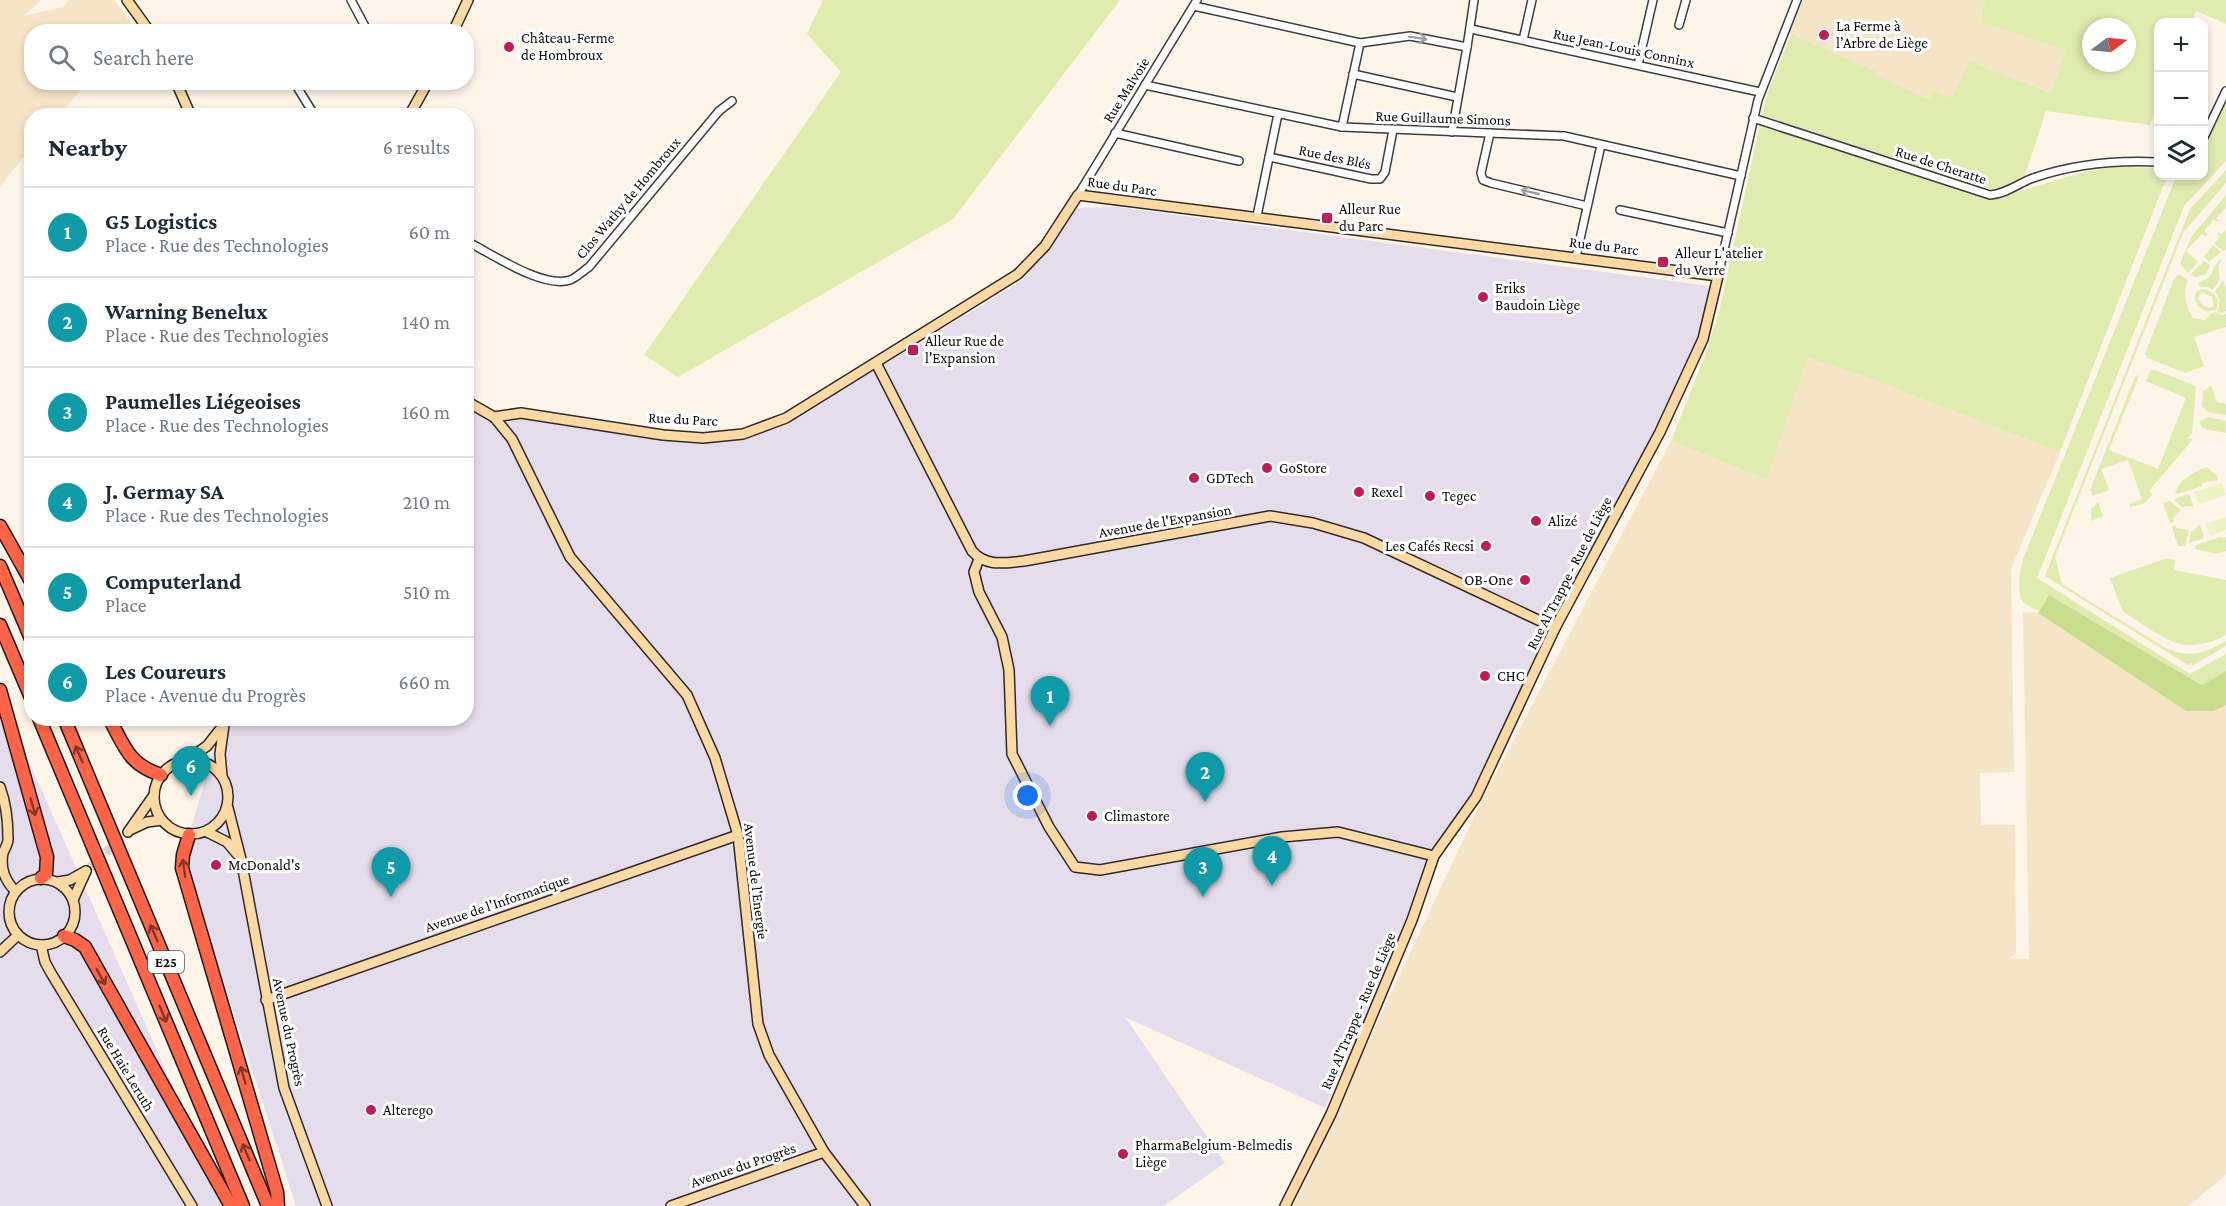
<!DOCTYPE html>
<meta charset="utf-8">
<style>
:root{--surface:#fff;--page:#f2f2f3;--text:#1f2937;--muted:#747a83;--line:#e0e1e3;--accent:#2563eb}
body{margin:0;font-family:"Crimson Pro",serif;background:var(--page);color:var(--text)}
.controls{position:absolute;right:18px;top:18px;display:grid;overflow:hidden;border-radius:12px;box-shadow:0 3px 9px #0003}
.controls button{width:54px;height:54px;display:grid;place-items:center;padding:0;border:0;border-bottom:2px solid var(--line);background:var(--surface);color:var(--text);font:30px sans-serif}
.compass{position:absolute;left:2082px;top:18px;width:54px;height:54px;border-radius:50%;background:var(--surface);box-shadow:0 3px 9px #0003;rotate:74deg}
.you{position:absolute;left:1028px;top:796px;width:21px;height:21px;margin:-15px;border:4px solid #fff;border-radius:50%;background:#1a73e8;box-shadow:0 0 0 9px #1a73e833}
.badge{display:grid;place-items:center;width:39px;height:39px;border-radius:50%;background:var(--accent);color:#fff;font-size:20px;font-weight:700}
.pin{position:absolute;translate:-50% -50px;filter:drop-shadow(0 2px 3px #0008)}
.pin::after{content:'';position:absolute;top:32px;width:21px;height:18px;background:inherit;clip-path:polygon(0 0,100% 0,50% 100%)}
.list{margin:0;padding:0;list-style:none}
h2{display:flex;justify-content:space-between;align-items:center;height:78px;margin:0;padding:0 24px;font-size:26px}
h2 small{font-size:20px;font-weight:400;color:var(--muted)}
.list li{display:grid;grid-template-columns:39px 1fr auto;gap:18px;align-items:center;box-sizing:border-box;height:90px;padding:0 24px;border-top:2px solid var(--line)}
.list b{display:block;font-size:22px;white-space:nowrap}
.list p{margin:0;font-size:20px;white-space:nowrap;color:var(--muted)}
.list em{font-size:20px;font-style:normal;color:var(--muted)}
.icon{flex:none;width:33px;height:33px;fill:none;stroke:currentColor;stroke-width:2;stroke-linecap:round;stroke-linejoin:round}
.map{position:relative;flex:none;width:2226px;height:1206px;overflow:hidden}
.search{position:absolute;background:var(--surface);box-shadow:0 3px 9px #0003;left:24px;top:24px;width:450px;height:66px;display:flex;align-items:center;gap:15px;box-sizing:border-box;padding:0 21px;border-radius:24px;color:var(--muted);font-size:22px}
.panel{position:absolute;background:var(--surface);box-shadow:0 3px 9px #0003;left:24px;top:108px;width:450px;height:618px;border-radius:24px}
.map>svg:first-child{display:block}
.industrial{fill:#e5ddeb}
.farmland{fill:#f6e4c7}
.green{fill:#e0ebb0;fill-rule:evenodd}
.forest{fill:#c9dd8e}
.pitch{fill:#eff2c2}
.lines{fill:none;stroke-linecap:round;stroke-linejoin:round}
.secondary-tunnel{stroke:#dad1c7;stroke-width:9;stroke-dasharray:9 4.5;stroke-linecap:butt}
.street-casing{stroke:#3d3d3d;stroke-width:10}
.secondary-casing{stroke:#2c2c2c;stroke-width:12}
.highway-casing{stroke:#1b1b1b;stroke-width:15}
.street{stroke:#fff;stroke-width:7}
.secondary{stroke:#ffd9a3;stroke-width:9}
.highway{stroke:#fe6447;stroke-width:12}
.oneway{stroke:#9d9d9d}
.oneway2{stroke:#843728}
.poi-dot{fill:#c21b55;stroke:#fff;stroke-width:2}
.labels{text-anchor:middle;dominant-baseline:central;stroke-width:6;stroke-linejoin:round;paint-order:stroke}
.shield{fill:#fff;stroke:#545454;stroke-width:1.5}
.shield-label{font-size:14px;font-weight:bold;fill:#0a0a0a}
.poi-label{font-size:15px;fill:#0a0a0a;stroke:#fff;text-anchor:start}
.street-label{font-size:15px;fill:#0a0a0a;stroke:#fff}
</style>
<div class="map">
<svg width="2226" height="1206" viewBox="0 0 2226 1206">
<rect width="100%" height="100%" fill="#fff4e8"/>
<g class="industrial">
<polygon points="1117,207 1709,286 1699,342 1440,857 1325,1108 1125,1017 1225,1163 1163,1206 296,1206 183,855 223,719 466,718 467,405 560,424 696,444 762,433 809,410 1022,281 1077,208"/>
<polygon points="0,696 226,1206 0,1206"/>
</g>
<g class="farmland">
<polygon points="0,0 41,0 24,16 63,7 69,0 114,0 131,22 123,31 32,32 32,82 87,83 59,115 32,116 31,148 0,186"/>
<polygon points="1803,0 1985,0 1980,22 2067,50 2052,93 1969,61 1952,98 1930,99 1875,76 1877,73 1789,33"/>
<polygon points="1808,358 1860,375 2060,452 2011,569 2014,772 1980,773 1981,825 2015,825 2016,954 2009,958 2029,959 2023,612 2038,613 2186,711 2214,711 2226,705 2226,1175 2188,1206 1291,1206 1482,800 1671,441 1767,480"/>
</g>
<g class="green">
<polygon points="823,0 1120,0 953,219 678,377 644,355 841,72 807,34"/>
<path d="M1985,0h241v24l-30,-13 -5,11h-33v82l-8,21 -104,-14 -21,64 -29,16 -235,-74 7,-25 23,-58 86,38 -1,4 54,23 3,-8 19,7 17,-37 82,32 15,-43 -86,-28zM2091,27h36v36h-36z"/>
<path d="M2226,99v62l-42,45 -147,372 153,96 36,-20v17l-23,14 -154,-90 -10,16c-4,-2 -10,-4 -14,-7 -10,-8 -5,-34 -2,-45l151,-377 4,-6h26v-33z"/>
<polygon points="1760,124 1991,200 2087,171 2117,167 2158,168 2158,176 2167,176 2060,452 1860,375 1808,358 1767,480 1671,441 1704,358 1719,312"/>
<path d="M2226,170v13l-43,50 -128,324 7,27 102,63c26,12 39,7 62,-6v5l-33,19 -3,-2 -2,2 -143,-89 145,-367z"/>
<polygon points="2226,195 2226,208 2216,218 2219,222 2213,220 2204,231 2208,234 2205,237 2202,234 2186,251 2198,262 2188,273 2180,264 2191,237"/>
<polygon points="2226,230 2226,250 2223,251 2214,243 2220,237 2217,233 2222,234"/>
<polygon points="2213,245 2221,252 2209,262 2204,257"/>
<path d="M2223,258l-5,8 2,13 -7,11 -5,-3h-8l-1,-5c18,-4 11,-18 24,-24z"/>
<polygon points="2204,261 2210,265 2206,274 2197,277 2190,275"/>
<path d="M2179,274l9,6c-5,13 -3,26 5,38l12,2 5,-6 6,-2 5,3 5,-1v13l-32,10 10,29 -19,7 -37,-15 -3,-4 29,-75z"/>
<path d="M2223,280l3,7v24l-6,2 -3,-2c4,-7 3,-13 -2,-20z"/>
<path d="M2202,289c11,1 20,10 14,21l-10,1c-8,-3 -14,-10 -10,-19zM2202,292l10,5 2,9 -5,2 -7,-3 -4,-7z"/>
<polygon points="2155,370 2196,386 2192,433 2187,438 2193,439 2149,491 2152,495 2145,503 2130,507 2129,504 2142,499 2128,460 2101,469 2109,490 2093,496 2090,490 2135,377 2138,375 2139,376 2109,450 2158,469 2186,398 2146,381 2150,371"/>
<polygon points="2211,386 2217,402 2226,404 2226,415 2208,412 2202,406 2203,391"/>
<polygon points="2208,417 2226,421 2226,433 2204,429 2201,426 2200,421"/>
<path d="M2207,467l11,10v3l-16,3v3l-24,8 -3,-1c5,-14 18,-21 32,-26z"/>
<polygon points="2189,494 2194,507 2185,506 2183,508 2175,501 2176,498"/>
<polygon points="2170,501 2181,510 2173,519 2174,522 2170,523 2163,503"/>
<polygon points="2098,502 2103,516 2091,521 2091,509"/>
<polygon points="2200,524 2204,538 2189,543 2191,531 2194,531"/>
<polygon points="2175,525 2176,528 2189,530 2185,546 2178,546 2172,527"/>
<polygon points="2220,537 2221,538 2226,537 2226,551 2217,554 2195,549 2196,545"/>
<path d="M2167,558l8,2 -1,10 52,10v55c-44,24 -64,1 -101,-22l-3,-3 -12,-32z"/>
</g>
<polygon class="forest" points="2049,595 2202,685 2226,671 2226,705 2214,711 2186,711 2038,613"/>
<g class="pitch">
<polygon points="2222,483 2226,495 2199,504 2194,492"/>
<polygon points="2226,517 2226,530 2210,536 2205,524"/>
</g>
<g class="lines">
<polyline class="secondary-tunnel" points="86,871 128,832"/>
<defs>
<g id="street">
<polyline points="351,0 368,32"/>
<polyline points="1194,6 1360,43 1410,36 1467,47 1474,0"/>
<polyline points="1679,25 1686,0"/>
<polyline points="1471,29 1760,92"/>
<polyline points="1523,40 1532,0"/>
<polyline points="1638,65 1653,0"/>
<polyline points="1353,74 1457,97"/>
<polyline points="294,82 315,116"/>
<polyline points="1145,85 1342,127 1564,136 1741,176"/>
<path d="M1753,118l237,77c16,-1 29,-12 43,-17 41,-14 83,-18 125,-16"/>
<polyline points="1342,127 1360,43"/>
<polyline points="1452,132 1467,47"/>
<polyline points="1115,133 1239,161"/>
<polyline points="1490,133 1481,173 1483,180 1491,183 1587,206"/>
<polyline points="2204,137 2226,91"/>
<polyline points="1269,157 1371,179 1380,179 1385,172 1393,130"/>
<polyline points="1078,195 1197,0"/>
<polyline points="1620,210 1728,233"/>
<polyline points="1257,216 1278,114"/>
<path d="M466,241c25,12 76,48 104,39 6,-2 13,-9 19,-13l130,-156 13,-10"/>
<polyline points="1576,257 1601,145"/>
<polyline points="1718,276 1758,100 1797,0"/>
</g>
<g id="secondary">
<polyline points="127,0 150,32"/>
<polyline points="453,32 468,0"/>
<polyline points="176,82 191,116"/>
<polyline points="409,116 428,82"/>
<path d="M876,363l96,188c14,16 32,12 52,10l246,-45 43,7 51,15 191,90"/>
<polyline points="466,401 494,417 512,439 570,557 687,695 715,758 738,835 758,1024 769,1055 824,1152 865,1206"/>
<polyline points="494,417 521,413 663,435 703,438 743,434 786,418 1018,274 1045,246 1078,195 1718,276 1703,339 1660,432 1555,628 1476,797 1434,856 1412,920 1331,1114 1285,1206"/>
<polyline points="979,559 974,572 979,592 1002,637 1009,670 1012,754 1049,827 1075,867 1100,870 1282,837 1338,832 1434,856"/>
<circle cx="191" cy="797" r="37"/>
<polyline points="187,760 207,746 222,727"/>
<polyline points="222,776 220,754 225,718"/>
<path d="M0,787c6,16 8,35 8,52 0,5 -3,9 -5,14 -3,16 2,27 12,38"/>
<polyline points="228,808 241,859 284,1088 327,1206"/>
<polyline points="132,829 147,822 162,820"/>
<polyline points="128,832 154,795"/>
<polyline points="207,832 227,842 237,854"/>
<circle cx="42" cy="912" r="33"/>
<polyline points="58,882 70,880 86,871"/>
<polyline points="73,900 86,871"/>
<polyline points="41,945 45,962 51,973 192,1206"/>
<polyline points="0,952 18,935"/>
<polyline points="266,1000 738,835"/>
<polyline points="671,1206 824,1152"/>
</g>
<g id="highway">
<polyline points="0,526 32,583"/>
<polyline points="0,566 32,641"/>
<polyline points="0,625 32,700"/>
<polyline points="0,690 47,857 46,874 41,878"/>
<polyline points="39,718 243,1206"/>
<polyline points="64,718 268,1206"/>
<path d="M109,718c16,29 19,46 52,57"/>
<polyline points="189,835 183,855 182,868 277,1192 278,1206"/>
<polyline points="64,936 75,940 85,947 231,1206"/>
</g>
</defs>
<use href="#street" class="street-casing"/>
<use href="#secondary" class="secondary-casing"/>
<use href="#highway" class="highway-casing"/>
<use href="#street" class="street"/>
<use href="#secondary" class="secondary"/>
<use href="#highway" class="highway"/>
</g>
<defs><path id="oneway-shaft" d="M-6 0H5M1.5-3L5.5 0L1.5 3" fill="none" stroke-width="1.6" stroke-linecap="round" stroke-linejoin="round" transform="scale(1.5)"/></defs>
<g class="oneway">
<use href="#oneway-shaft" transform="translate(1418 38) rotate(9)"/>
<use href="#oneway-shaft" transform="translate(1530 192) rotate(-167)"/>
</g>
<g class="oneway2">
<use href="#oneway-shaft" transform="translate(79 754) rotate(-113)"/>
<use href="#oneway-shaft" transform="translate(33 807) rotate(74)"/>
<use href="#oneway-shaft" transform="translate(184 868) rotate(-97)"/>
<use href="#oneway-shaft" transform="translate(154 933) rotate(-113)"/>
<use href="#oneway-shaft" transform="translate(101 977) rotate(61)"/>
<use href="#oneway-shaft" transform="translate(163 1014) rotate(67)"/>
<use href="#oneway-shaft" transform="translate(243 1075) rotate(-106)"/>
<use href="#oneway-shaft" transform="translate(246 1152) rotate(-113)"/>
</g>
<g class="poi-dot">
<circle cx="1824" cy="35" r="6"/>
<circle cx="509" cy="47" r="6"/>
<rect x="1321" y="212" width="12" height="12" rx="3"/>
<rect x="1657" y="256" width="12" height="12" rx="3"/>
<circle cx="1483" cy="297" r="6"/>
<rect x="907" y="344" width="12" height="12" rx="3"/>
<circle cx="1267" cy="468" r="6"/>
<circle cx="1194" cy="478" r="6"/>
<circle cx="1359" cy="492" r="6"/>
<circle cx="1430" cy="496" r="6"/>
<circle cx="1536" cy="521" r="6"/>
<circle cx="1486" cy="546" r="6"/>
<circle cx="1525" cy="580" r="6"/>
<circle cx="1485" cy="676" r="6"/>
<circle cx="1092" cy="816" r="6"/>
<circle cx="216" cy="865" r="6"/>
<circle cx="371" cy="1110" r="6"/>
<circle cx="1123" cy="1154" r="6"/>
</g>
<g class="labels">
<rect class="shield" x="148" y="951" width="36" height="22" rx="4.5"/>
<g class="shield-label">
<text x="166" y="962">E25</text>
</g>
<g class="poi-label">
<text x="1836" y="26">La Ferme à<tspan x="1836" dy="17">l’Arbre de Liège</tspan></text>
<text x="521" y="38">Château-Ferme<tspan x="521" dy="17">de Hombroux</tspan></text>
<text x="1339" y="209">Alleur Rue<tspan x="1339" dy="17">du Parc</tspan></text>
<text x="1675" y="253">Alleur L'atelier<tspan x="1675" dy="17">du Verre</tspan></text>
<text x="1495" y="288">Eriks<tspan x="1495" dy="17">Baudoin Liège</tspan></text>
<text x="925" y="341">Alleur Rue de<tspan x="925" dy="17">l'Expansion</tspan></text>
<text x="1279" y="468">GoStore</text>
<text x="1206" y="478">GDTech</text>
<text x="1371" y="492">Rexel</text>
<text x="1442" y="496">Tegec</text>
<text x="1548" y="521">Alizé</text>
<text x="1474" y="546" text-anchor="end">Les Cafés Recsi</text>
<text x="1513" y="580" text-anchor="end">OB-One</text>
<text x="1497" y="676">CHC</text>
<text x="1104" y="816">Climastore</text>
<text x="228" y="865">McDonald's</text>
<text x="383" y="1110">Alterego</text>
<text x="1135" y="1145">PharmaBelgium-Belmedis<tspan x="1135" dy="17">Liège</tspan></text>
</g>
<g class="street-label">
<text transform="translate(1624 48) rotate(12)">Rue Jean-Louis Conninx</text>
<text transform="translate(1126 90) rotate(-58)">Rue Malvoie</text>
<text transform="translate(1443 118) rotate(2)">Rue Guillaume Simons</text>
<text transform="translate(1335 157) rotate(12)">Rue des Blés</text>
<text transform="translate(1941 165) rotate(18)">Rue de Cheratte</text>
<text transform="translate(1122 186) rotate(8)">Rue du Parc</text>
<text transform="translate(628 198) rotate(-50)">Clos Wathy de Hombroux</text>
<text transform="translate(1604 246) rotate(7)">Rue du Parc</text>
<text transform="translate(683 419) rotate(3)">Rue du Parc</text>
<text transform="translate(1165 521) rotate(-10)">Avenue de l'Expansion</text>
<text transform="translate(1569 573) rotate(-63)">Rue Al'Trappe - Rue de Liège</text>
<text transform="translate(756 881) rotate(83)">Avenue de l'Energie</text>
<text transform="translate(497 903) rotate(-19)">Avenue de l'Informatique</text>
<text transform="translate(1358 1011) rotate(-67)">Rue Al'Trappe - Rue de Liège</text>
<text transform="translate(289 1032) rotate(78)">Avenue du Progrès</text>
<text transform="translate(126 1069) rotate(59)">Rue Haie Leruth</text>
<text transform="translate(743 1165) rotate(-19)">Avenue du Progrès</text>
</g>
</g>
</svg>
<div class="controls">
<button>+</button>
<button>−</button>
<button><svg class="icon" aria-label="layers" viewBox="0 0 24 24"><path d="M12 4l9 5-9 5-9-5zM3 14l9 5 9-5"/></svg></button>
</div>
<svg class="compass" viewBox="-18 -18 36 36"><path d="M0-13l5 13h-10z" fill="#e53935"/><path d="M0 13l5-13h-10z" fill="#747a83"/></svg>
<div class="you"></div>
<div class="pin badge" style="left:1050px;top:726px;background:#0f9aa8">1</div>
<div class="pin badge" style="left:1205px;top:802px;background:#0f9aa8">2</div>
<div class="pin badge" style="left:1203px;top:897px;background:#0f9aa8">3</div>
<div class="pin badge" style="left:1272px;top:886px;background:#0f9aa8">4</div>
<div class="pin badge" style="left:391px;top:897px;background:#0f9aa8">5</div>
<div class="pin badge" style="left:191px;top:796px;background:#0f9aa8">6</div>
<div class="search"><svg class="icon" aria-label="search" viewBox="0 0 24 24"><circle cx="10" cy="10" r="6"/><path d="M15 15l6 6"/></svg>Search here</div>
<section class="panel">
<h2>Nearby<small>6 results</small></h2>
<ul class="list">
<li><span class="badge" style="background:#0f9aa8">1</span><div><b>G5 Logistics</b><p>Place · Rue des Technologies</p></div><em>60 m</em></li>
<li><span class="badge" style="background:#0f9aa8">2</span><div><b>Warning Benelux</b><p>Place · Rue des Technologies</p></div><em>140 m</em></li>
<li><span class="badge" style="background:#0f9aa8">3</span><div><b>Paumelles Liégeoises</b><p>Place · Rue des Technologies</p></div><em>160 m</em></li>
<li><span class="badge" style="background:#0f9aa8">4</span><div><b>J. Germay SA</b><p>Place · Rue des Technologies</p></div><em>210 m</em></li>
<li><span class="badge" style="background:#0f9aa8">5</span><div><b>Computerland</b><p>Place</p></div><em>510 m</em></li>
<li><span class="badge" style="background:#0f9aa8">6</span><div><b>Les Coureurs</b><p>Place · Avenue du Progrès</p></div><em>660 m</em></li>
</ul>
</section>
</div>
